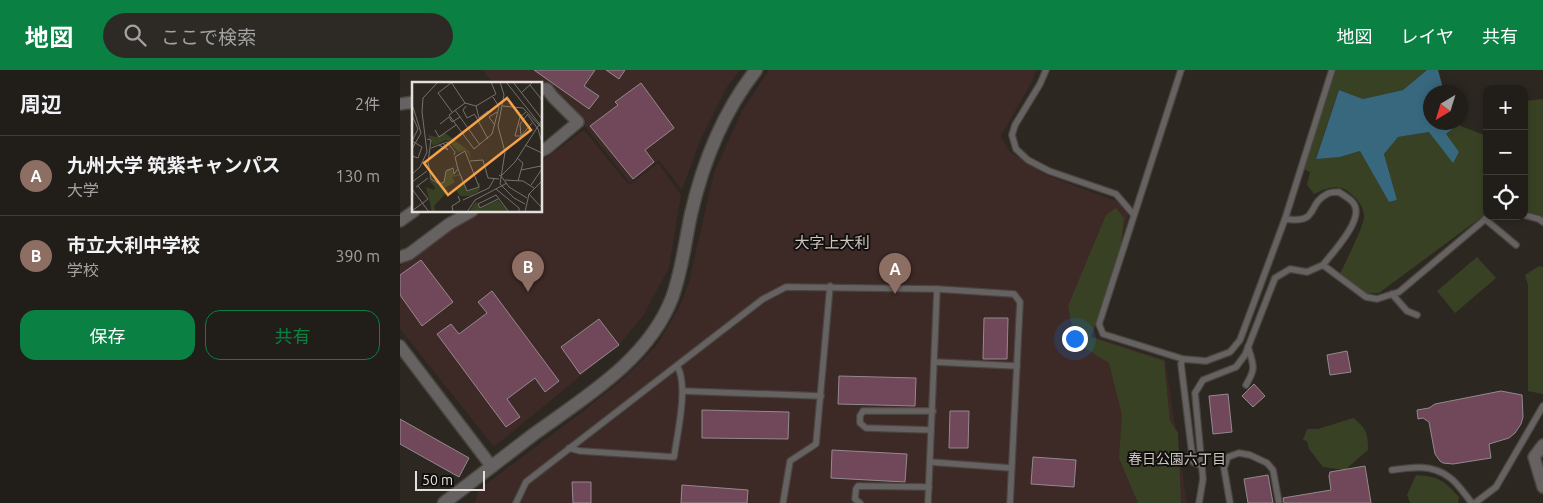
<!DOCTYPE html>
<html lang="ja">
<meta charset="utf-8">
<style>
:root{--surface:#211d19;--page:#2d2a26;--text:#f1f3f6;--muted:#a2a2a2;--line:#3e3b38;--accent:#0b8043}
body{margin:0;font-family:Ubuntu,"Noto Sans JP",sans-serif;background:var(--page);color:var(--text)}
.controls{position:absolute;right:15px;top:15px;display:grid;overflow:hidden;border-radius:10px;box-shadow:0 2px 8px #0003}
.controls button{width:45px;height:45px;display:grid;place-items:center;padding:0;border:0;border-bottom:1px solid var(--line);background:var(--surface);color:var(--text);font:25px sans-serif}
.compass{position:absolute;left:1023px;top:15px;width:45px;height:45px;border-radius:50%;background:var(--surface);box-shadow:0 2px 8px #0003;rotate:218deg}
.scale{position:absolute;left:15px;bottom:12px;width:70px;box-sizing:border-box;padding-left:5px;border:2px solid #e3e0dc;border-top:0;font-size:14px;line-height:18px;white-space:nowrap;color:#e3e0dc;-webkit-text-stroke:4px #12100e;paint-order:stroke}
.you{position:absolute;left:674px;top:268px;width:18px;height:18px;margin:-12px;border:4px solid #fff;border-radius:50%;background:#1a73e8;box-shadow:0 0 0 8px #1a73e833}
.badge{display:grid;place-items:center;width:32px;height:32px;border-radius:50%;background:var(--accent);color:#fff;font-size:16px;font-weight:700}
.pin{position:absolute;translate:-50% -41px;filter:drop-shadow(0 1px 2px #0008)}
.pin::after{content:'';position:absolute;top:26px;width:18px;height:15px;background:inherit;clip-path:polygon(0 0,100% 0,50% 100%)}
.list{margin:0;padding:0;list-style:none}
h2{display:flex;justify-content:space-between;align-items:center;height:65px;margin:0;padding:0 20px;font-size:21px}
h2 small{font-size:16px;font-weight:400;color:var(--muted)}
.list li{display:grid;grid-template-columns:32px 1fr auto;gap:15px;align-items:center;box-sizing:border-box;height:80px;padding:0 20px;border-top:1px solid var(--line)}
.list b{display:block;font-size:19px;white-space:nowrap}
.list p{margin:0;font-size:16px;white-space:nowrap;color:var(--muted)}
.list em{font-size:16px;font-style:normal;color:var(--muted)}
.actions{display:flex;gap:10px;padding:15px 20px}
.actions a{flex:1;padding:11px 0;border:1px solid var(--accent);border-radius:15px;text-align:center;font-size:18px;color:var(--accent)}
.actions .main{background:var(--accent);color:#fff}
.icon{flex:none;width:28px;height:28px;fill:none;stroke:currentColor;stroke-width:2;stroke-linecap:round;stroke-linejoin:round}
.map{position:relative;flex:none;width:1143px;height:433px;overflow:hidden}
header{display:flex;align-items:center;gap:30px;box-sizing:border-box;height:70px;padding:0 25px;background:var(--accent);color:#fff}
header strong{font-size:24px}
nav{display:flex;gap:28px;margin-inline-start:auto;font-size:18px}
.search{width:350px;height:45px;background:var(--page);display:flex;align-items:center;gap:12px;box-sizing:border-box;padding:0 18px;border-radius:28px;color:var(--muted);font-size:19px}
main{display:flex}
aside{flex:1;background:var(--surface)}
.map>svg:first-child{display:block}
.education{fill:#3d2925}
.green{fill:#394125}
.water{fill:#38687e}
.building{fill:#71475a;stroke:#938a8e}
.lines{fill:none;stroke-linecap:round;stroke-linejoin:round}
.service-casing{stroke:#49453f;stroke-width:8}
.minor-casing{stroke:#49453f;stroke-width:14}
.tertiary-casing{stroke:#49453f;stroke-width:15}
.service{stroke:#666262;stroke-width:5.5}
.minor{stroke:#666262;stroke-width:11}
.tertiary{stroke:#666262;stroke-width:12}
.labels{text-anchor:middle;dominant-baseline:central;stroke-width:4;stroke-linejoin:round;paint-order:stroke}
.neighbourhood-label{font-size:14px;fill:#cdc6bf;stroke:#12100e}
.quarter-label{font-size:15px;fill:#cdc6bf;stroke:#12100e}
.inset-road{fill:none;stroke:#75716c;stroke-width:1}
.view{fill:#f7a248;fill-opacity:0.15;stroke:#f7a248;stroke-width:2.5}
.inset-edge{fill:none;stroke:#e3e0dc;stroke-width:2.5}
</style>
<header>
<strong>地図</strong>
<div class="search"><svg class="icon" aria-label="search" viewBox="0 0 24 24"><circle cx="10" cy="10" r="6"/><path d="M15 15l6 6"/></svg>ここで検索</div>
<nav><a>地図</a><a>レイヤ</a><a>共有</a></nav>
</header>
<main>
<aside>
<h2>周辺<small>2件</small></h2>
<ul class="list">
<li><span class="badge" style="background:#8d6e63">A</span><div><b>九州大学 筑紫キャンパス</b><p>大学</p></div><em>130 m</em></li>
<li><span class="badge" style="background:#8d6e63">B</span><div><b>市立大利中学校</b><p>学校</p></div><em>390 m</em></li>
</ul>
<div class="actions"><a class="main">保存</a><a>共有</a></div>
</aside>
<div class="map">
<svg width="1143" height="433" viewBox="0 0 1143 433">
<rect width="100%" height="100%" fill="#2c2721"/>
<g class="education">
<polygon points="82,0 340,0 327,17 300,71 282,120 259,90 230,113 185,56 170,33 146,15 141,14 93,13"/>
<polygon points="369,0 636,0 633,10 601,66 610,82 646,105 719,132 729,144 693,266 765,290 787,433 75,433 78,420 182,342 224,308 256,276 280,236 289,212 314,102 343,39"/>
<polygon points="184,60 229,115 258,93 281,125 269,198 243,246 221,273 94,377 0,259 0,196 75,141 141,141 141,92"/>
</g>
<g class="green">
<path d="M936,0h91l-24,20 -40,9 -24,-9 -23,68 24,-1 20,-6 29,51 8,-2 -13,-46 14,-17 31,-5 17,2 12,-9 29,11v77l-108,80h-13l-26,-19c5,-11 25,-50 24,-58 -1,-11 -6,-16 -14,-23 -11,-10 -24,-5 -36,1l-7,-9 3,-13 -6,-3z"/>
<polygon points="1143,29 1143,148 1136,144 1124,142 1124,31"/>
<polygon points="716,138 724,148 721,174 691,267 764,291 770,351 778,363 781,433 738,433 719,388 722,345 709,293 675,272 668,236 706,145"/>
<polygon points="1077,187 1096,208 1055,243 1037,221"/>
<polygon points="1139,196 1143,197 1143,324 1128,321 1128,215 1125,205"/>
<path d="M953,348c13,10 15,15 15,32l-23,20 -22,-3 -14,-18 -2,-8 -4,-1 4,-11h11z"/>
<path d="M1016,405c24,2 27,5 43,22l-1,6h-48l-3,-8z"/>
</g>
<polygon class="water" points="1027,0 1038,0 1044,22 1030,22 1030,52 1057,53 1058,55 1046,64 1059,82 1053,93 1029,62 998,67 984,84 997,130 989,132 960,81 940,87 916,89 939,20 963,29 1003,20"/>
<g class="building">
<polygon points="134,0 195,0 184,16 199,26 189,39"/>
<polygon points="206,0 225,0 219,9"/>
<polygon points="241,13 274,58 245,80 254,92 233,109 190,56 218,35 215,32"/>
<polygon points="21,190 53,232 22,256 0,225 0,205"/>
<polygon points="92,221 159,311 145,322 135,308 107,329 120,347 106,357 37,264 51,254 59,264 87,243 78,232"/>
<polygon points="584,248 608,248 607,289 583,289"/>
<polygon points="199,249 219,275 180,304 161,277"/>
<polygon points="947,281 951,302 930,305 927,285"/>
<polygon points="439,306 516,308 515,336 438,334"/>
<polygon points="854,314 865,326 853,337 842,326"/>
<polygon points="1101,321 1122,325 1123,347 1121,354 1115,363 1109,368 1089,374 1091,388 1053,394 1043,393 1040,391 1035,384 1029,352 1023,348 1018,349 1017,340 1029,338 1035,334"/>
<polygon points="828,324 832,362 813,364 809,326"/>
<polygon points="302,340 389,342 388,369 302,368"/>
<polygon points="550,341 569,341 568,378 549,378"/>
<polygon points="0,349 69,388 59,407 0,374"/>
<polygon points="432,380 507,384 505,412 431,408"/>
<polygon points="633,387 676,390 674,417 631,414"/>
<polygon points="965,396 971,433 884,433 883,428 931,420 929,406 930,402"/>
<polygon points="868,405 873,433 848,433 844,409"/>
<polygon points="172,412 191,412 191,433 173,433"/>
<polygon points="282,415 348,420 347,433 281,433"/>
</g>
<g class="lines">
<defs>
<g id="service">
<polyline points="646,0 640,14 615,55 612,65 616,79 628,90 649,101 716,124 734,145"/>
<polyline points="781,0 699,254 703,264 783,289 806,291 830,282 840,270 885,149"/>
<path d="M932,0l-47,149c35,5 21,-14 42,-25 3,-2 8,-2 12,-2 4,3 12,7 15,12 10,16 -21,48 -31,61l43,32 11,2 22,-7 90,-76"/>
<polyline points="1124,145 1139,149 1143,152"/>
<polyline points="1085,149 1116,175"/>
<polyline points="992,224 1007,241 1017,245"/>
<polyline points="783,289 781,294 793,392 802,396"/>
<polyline points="535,292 617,296"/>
<path d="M846,315c10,-17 8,-19 2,-38"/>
<polyline points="283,321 421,326"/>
<polyline points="531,360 466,358 460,353 460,346 463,341 533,341"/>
<path d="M169,378l11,3 94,6c3,-22 15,-72 3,-91"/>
<polyline points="530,392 611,398"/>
<path d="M992,400c20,-3 39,-6 57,7 9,6 16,18 23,26"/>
<polyline points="116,433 126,412 363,229 386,217 537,219 614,224 620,232 610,433"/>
<polyline points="383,433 390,391 416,374 430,216"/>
<polyline points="460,433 455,429 456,419 458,416 529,417"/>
<polyline points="528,433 537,219"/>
<polyline points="799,433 803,409 795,323 803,310 836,297 845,285 875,208 890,199 907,202 923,195"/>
<polyline points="830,433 824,398 828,387 839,383 850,385 867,393 873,400 879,433"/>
<polyline points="1075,433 1096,417 1143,336"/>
</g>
<g id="minor">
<polyline points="141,19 147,19 153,27 178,52 147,78 141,81"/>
<polyline points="0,34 14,32"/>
<polyline points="0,151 14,141"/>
<polyline points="0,187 9,184 49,154 72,141"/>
<polyline points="0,276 92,397"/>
<polyline points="1143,375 1134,387 1143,417"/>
</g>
<path id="tertiary" d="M44,433c30,-23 60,-46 90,-69 51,-37 114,-74 138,-136 10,-27 13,-56 19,-84 12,-52 32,-102 65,-144"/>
</defs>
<use href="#service" class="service-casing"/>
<use href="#minor" class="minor-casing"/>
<use href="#tertiary" class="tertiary-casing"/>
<use href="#service" class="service"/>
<use href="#minor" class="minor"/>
<use href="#tertiary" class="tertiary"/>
</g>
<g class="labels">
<g class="neighbourhood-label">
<text x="777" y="389">春日公園六丁目</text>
</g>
<g class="quarter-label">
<text x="432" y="172">大字上大利</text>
</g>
</g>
<g transform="translate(12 12)">
<rect width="130" height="130" fill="#2c2721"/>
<path d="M33,51l24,18 3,9 -6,-10 -7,2 -13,-12 -13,6 -5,-11 8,2zM16,87l2,9 1,-7 8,13 5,-2 3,-13h4l3,6 6,-1 7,18 12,-5 -1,-4h2v4l-1,4 -9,5h-10l-4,-6 6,-8 -2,-6 -8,1 3,5 -10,6 3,3 -14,15 2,6h-4l-6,-25 8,3 1,-3 -5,-5zM86,118l11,12h-40l7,-11 4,8z" fill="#394125"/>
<path class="inset-road" d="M39,0l14,21 11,3 20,-12 -5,-12M88,0l4,13 -6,31 7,26 -5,32 14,14 11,6M94,0l36,45M101,0l29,37M39,1l-13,10 14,19M118,3l12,15M109,11l12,-11M53,21l-16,12 25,34 18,-15 7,-27 -6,-10M54,24l-3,4 4,8 8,-4M64,24l3,12 9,-7M90,24l21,2 19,20M43,28l25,35M115,32l11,15 4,14M0,33l6,14 -6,12M63,33l13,24M115,33l-7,9 1,12 11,-13M28,42l9,-7 3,5 8,-5M82,42l-5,-7 8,-5M23,48l4,7 17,-12M109,54h-6l5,-19 6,-5M15,57l4,1 -3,22 3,17 8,5 5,-2 2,-11 7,-3 1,6 4,-5 9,22 12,-4 -14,-36 -10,6 3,12M0,59l10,6 -4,11 -6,-2M27,63l9,5 -5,-7M113,63l17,8M19,66l16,-6 8,10 -1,3M0,67l9,-16 -8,-26M105,76l6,5 -5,18M58,79l13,-1 5,18 11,1M109,88l20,-4M0,92l8,-7 7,-15 -5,-40 1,-14 15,-16M87,93l2,1 14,-14 27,-42M89,94l8,11 18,11M93,98l18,1 11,7M0,100l15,-11M119,103l11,-16M4,105l12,-9M0,107l17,23M84,107l23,19v4M117,112l13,14M51,118l26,-12 5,-9M66,122l18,-9 13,17M66,122l2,4 18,-9M0,129l16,-12 -10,-13M41,130l-1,-6 8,-5 -2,-5M55,130l8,-12 32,-17M113,130l4,-18 13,-13"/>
<path class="view" d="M95,16l24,32 -83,65 -24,-32z"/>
<rect width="130" height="130" class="inset-edge"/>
</g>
</svg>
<div class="controls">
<button>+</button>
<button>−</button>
<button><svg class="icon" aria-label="locate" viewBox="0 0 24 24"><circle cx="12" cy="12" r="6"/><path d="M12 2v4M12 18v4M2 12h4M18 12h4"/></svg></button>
</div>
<svg class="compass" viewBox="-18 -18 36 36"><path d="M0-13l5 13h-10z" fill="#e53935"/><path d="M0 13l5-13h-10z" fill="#a2a2a2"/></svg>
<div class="scale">50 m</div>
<div class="you"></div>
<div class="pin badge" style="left:495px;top:224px;background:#8d6e63">A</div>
<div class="pin badge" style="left:128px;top:222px;background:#8d6e63">B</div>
</div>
</main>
